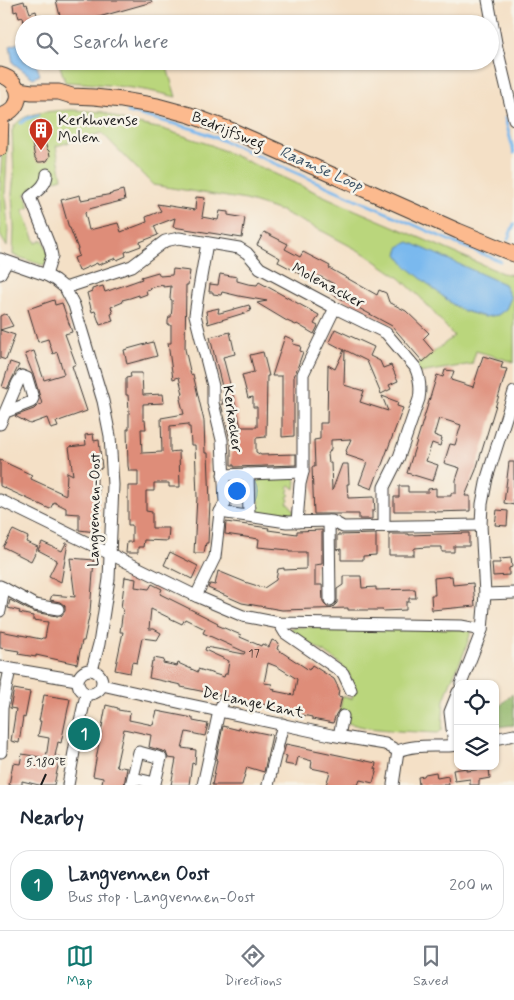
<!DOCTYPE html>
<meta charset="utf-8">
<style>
:root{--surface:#fff;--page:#f2f2f3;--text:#1f2937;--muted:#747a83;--line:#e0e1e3;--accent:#0f766e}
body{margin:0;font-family:Mynerve,sans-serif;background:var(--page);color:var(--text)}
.controls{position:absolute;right:15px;bottom:15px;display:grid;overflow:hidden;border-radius:10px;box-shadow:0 1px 4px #0004}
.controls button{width:45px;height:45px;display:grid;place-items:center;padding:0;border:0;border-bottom:1px solid var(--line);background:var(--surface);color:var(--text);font:25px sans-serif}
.you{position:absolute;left:236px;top:490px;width:18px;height:18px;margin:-12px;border:4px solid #fff;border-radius:50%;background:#1a73e8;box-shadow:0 0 0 8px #1a73e833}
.badge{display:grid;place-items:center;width:32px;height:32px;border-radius:50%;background:var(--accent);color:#fff;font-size:16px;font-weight:700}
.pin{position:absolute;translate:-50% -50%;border:2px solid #fff;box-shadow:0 1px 5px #0006}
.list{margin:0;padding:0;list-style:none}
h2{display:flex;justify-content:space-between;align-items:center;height:65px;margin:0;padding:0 20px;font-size:21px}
h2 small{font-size:16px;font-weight:400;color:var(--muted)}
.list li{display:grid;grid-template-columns:32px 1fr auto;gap:15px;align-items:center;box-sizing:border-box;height:70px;margin:0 10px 10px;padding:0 10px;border:1px solid var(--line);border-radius:20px}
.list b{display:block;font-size:19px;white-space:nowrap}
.list p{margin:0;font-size:16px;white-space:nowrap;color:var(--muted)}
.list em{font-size:16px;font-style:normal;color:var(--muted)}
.icon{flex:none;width:28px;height:28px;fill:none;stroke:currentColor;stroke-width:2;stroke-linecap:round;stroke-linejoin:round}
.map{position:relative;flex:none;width:514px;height:785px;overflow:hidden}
.search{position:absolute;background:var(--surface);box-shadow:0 1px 4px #0004;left:15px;right:15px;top:15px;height:55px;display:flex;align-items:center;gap:12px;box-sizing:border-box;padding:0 18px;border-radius:28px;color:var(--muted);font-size:19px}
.sheet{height:145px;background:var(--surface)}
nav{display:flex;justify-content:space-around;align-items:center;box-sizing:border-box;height:70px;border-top:1px solid var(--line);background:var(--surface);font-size:14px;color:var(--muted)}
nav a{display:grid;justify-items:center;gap:2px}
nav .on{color:var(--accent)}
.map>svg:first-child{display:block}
.green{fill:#bad67c;stroke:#6b794c}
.forest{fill:#93b76c;stroke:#586a44}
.water{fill:#7ab9ee;stroke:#4b6a85}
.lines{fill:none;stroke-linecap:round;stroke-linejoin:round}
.stream{stroke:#7ab9ee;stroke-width:3}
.building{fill:#de8d79;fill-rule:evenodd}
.minor-casing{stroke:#3c3936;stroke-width:13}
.major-casing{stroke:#3c3936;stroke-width:17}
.minor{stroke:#fff;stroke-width:11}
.major{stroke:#fcba8e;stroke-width:15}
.ticks{fill:none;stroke:#1c1c1c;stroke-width:2}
.labels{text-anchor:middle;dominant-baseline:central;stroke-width:5;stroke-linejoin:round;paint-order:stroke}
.number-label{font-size:12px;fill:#4c3833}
.poi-label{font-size:15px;fill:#1c1c1c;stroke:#f7f3e8;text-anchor:start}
.street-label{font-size:15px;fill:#1c1c1c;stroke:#f7f3e8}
.water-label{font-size:16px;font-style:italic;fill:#3d5366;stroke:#f7f3e8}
.ticks-label{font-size:12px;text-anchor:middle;fill:#1c1c1c;stroke:#f7f3e8;stroke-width:5;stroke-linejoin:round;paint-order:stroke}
</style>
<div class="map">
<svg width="514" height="785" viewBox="0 0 514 785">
<rect width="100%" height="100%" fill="#f7f3e8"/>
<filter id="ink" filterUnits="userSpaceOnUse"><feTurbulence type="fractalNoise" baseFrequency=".02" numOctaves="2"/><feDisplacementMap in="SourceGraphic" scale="10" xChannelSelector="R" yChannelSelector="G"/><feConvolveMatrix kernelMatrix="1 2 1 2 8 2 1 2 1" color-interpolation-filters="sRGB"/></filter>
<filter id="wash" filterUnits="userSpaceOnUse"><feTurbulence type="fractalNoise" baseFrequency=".0096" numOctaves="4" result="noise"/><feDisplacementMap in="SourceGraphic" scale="20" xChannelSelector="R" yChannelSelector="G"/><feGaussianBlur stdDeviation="1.12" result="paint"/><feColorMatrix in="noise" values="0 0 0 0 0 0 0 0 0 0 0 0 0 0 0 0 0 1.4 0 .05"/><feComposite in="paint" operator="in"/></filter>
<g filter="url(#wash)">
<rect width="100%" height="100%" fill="#f4e0c6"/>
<g class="green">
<path d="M78,61h87l11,36c-37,-10 -74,-13 -111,-15l-5,-16z"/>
<path d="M72,110l31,2 24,10 36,7 48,16 135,61 156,67 12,2v87l-38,-11 -4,13 -53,9 -3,-7 38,-30 -33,-38 -21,-20 -35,-24 -41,-22 -43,-21 -35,-11 -93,-15 -51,-52 -46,13 6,32 -32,10 1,4 -6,2 5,13 -7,3 13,33 7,-3 5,12 -3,13h-3l-29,-10 1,-27 -2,-34 2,-19 -2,-44c6,-20 42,-20 60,-21z"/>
<polygon points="3,137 8,137 5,195 8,228 7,247 0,235 0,188"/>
<polygon points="254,476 295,478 296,481 295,489 290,485 288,487 290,490 287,492 290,495 287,497 289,500 287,502 294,510 293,513 289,517 255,513 254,509 260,502 258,499 260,496 258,494 260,491 258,489 260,486 257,484 259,481 257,479 252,484"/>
<path d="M297,627l175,2 -8,24 -13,28 -7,19 -2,30 -4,3 -39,-2 -31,-3 -21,-5 2,-9 -9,-2 2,-16 10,3c10,-36 -41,-51 -63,-69v-1z"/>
</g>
<polygon class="forest" points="512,694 514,705 514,725 495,727 495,711"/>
<g class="water">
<polygon points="18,43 24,46 24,61 31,61 31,63 37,66 40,75 33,78 13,63 10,46"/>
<polygon points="409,242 504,284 511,298 506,309 498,315 485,317 464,311 452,304 406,266 397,254 400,246"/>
</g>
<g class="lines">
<g class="stream">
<polyline points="128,112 194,129 224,141 455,243 500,261"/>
<polyline points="505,118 514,153"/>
<polyline points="21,123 26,119 38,115"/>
<polyline points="508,239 514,224"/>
</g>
</g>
<g id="blocks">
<g class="building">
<polygon points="56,0 151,0 152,2 74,24 62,24"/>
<polygon points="24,1 25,5 27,4 30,13 36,11 38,19 24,23 23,17 19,18 17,11 14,12 13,4"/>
<polygon points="44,139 47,149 49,151 50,156 47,161 41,162 38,162 35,158 32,143"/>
<polygon points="123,190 125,200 89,209 85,213 89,230 118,223 121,232 147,222 146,217 161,211 157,204 195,210 196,197 205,198 202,217 218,220 220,211 228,212 228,215 245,218 242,238 173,227 175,218 154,226 158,235 140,242 141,246 125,252 126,256 117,260 116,258 98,265 97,263 79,271 74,258 79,256 77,249 78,249 70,228 69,228 61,200 80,195 81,200 112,194 112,193"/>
<polygon points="264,232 288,244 285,249 300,257 303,252 330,266 329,268 377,295 379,290 386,293 389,302 406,311 429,333 423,339 434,352 423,362 392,326 329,292 334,284 319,276 316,282 278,262 280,258 257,245"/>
<polygon points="173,269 190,271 188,285 186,285 185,349 191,375 193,374 204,421 205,453 208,453 210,503 208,543 206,543 204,553 194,553 197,497 195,445 191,445 190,427 188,427 188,424 170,426 170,452 179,451 180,487 169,487 169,483 154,483 154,491 146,491 146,511 152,512 152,528 169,528 168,541 144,540 143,547 138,547 138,553 126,553 127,542 132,542 132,525 128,525 128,486 138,486 138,471 129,471 128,466 127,429 129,429 129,412 128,395 126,395 126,378 131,377 130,373 142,373 143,395 163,394 164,403 143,404 143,420 145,420 146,429 141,429 142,453 162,452 161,418 184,414 180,399 182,399 181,395 183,394 179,377 173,379 168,343 171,343 171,325 168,325 168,321 169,317 171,317 172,308 172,300 170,299 171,286 163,287 163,285 149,288 150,289 146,290 147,294 139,297 139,295 130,298 122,300 123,302 111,307 113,313 111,314 113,321 100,325 95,311 92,312 87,293 92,291 92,289 103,286 105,292 142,279 141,277 158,272 160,276 172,275"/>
<polygon points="220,274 237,277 237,281 248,284 257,285 259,282 319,315 314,324 318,326 314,334 297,324 296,325 287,321 257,303 267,301 239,296 222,292 221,295 213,294 213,292 209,292 210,284 218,285"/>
<polygon points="54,300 55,305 62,303 72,332 65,334 76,364 72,366 87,411 56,422 58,427 51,429 47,418 30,424 15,416 34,409 38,405 42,404 34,376 32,372 25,354 34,351 44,380 64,374 57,352 53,354 48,339 38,342 28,309"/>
<polygon points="249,305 251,311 208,324 206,311 219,308 218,313 220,313"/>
<polygon points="4,314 7,315 13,326 0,330 0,316"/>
<polygon points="335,329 374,347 370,356 380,361 383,368 391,365 398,381 389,385 391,389 381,394 367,361 345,350 344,385 364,391 360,402 388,411 382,396 398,402 397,406 403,408 380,470 379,470 372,489 359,484 367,462 346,455 347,452 346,451 351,439 331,440 331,449 328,454 329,463 331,463 332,491 342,464 348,464 349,484 347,484 348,498 374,497 375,511 372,511 372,519 359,519 359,514 314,514 312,467 315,467 314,440 320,439 320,423 327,423 328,365 335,369 344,350 329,342"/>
<polygon points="0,330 15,335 6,360 0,358"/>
<polygon points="230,332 235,354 223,357 241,427 257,427 257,407 253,407 253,397 248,398 242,375 254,372 250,355 263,352 269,376 267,376 266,437 256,438 256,452 261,455 296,454 296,465 234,467 234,465 231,465 231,443 221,404 223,404 222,399 225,399 210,337"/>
<polygon points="285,336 294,340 293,344 301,346 300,351 303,352 294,377 294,436 282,437 282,376 272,376"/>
<polygon points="153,342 157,356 127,364 124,350"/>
<polygon points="483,356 503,362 501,368 507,369 476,470 465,496 470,496 470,511 434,512 434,511 394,511 394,497 399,497 399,486 408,486 408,492 428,492 428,489 436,488 436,496 451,496 451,493 456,493 456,480 460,468 444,463 450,444 455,445 461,425 439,418 434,435 442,438 440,446 432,443 426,461 438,465 433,481 407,473 437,375 443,377 445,370 454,371 451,380 473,387"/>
<polygon points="10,362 19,365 7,389 2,387"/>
<polygon points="93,434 94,441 99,440 102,468 97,469 97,485 99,485 98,526 96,526 96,532 79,530 79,514 66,513 66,508 54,502 50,509 0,486 0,460 32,475 31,479 66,495 67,472 73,475 69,447 86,445 85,435"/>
<polygon points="509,462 514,462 514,505 504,503"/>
<polygon points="497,510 508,511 507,526 495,525"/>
<polygon points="226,522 269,528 268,530 297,534 297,531 322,530 322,564 315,565 315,585 322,585 323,601 324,604 327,607 333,607 337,603 337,589 343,585 343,576 361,576 362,588 376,587 376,590 415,589 416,598 409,598 409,602 406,602 406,610 383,611 383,610 348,610 348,608 282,610 242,603 208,588 210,584 215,585 218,571 245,582 264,588 276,580 278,569 284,568 284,570 306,569 306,552 289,552 289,550 258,547 259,539 225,534"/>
<polygon points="13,530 28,537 26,542 38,547 31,561 3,547"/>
<polygon points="469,533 469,546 454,546 454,552 442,552 442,547 427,547 415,548 415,549 414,549 414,555 389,555 389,534 409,534 409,535"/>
<polygon points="376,534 376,555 363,556 363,560 341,560 341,549 337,550 337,535"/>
<polygon points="42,542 62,551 66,543 68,543 61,582 49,576 57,560 38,550"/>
<polygon points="170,552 198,566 192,579 164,565"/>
<polygon points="70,558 94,560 90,612 84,641 82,641 77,664 36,655 36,657 18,654 19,651 0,648 0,631 41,639 42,638 45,638 48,622 33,620 33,616 19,613 20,611 8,608 10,600 33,612 57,616 61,616 65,611 65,606 60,602 50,600 52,595 75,597"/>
<polygon points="511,558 512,567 509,568 509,575 493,576 492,563 500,563 500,559"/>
<polygon points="452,576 453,585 473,583 475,606 432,610 431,595 435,595 434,578"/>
<path d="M125,577l11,2 -1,8 14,2 3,-5 10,5 -2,5 58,29 -1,2 24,10 -1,2 21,9 1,-2 7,3 3,-7 7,3 -2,6 32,21 3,-5 22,14 5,10 -1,7 4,1 -3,13 -3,4 -3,9 -21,-4v-2l-42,-9 1,-2 -42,-9 -3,-2h-6l-39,-8v-2l-32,-7 3,-17h2v-3l10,2 -1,3 14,3 1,-3 20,9v-3l26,8 1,-3h2l2,-13 -24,-11 1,-3 38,7 1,-2 -42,-19 2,-4 -20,-10 -3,5 -31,-15 -2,20h5l7,4 -4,7 -15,-2 -5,25 -5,-1 -2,11 -15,-3 8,-38h-3l3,-23 -2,-1zM268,663l10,4 19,12 -3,16 -20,-4 1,-2 -4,-1 1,-4 -8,-1z"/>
<polygon points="14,689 30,692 25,718 23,717 19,743 11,741 16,709 10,708"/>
<polygon points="44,695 70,699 61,743 58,742 55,756 60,757 54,785 39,785 22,781 22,785 9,785 13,763 20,764 22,754 46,758 49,738 38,736 41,721 39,721"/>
<polygon points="106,705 118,708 118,710 130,712 129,720 153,725 157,711 193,718 193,721 208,724 205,736 186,732 182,748 196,750 195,764 192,763 189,785 171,785 176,759 168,758 166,752 149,747 151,735 124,729 116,766 127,768 124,785 112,785 102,783 103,778 93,776"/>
<polygon points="223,726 239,730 239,728 253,732 253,731 272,735 264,772 247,767 242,785 212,785 217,760 216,760"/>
<polygon points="286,744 376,763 375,769 377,769 373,783 360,780 358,785 326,785 330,772 311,768 312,761 298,757 296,766 285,764 287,756 283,755"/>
<polygon points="467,768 467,771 489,768 490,778 479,780 479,785 470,785 470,779 455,781 453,770"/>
<polygon points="436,772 437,778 448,776 449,785 419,785 418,777 424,776 425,774"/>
</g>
</g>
</g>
<g filter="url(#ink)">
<use href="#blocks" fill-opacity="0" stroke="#3c3936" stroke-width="1"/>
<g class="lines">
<defs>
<g id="minor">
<polyline points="488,0 497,48 514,119"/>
<polyline points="0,259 46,275 55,280 65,288 74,305 103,401 110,436 113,485 109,579 99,644 92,670"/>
<polyline points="0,274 7,262"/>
<path d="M46,275l6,-19 -2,-9 -20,-50c7,-6 17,-12 17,-23"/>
<path d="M65,288l67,-22 33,-25 14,-3 60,10 8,5 13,15 75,40 51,25 29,34c5,11 6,21 4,32l-20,58 -15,30v39"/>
<polyline points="0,424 18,382 22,376 27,378 33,398 31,402 6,412"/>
<polyline points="248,474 249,515"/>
<polyline points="223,475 303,472"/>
<polyline points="0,500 196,596 243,616 279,623 461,626 482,630"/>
<polyline points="220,512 287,522 332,521 343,527 481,525"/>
<polyline points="329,521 330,600"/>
<polyline points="297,522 300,484 303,472 303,374 335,308"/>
<polyline points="0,586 35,605 58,609"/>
<polyline points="485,594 514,593"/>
<polyline points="196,596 215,557 220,512 225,503 222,440 213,403 213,386 195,315 198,294 207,243"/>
<polyline points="0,611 4,588"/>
<polyline points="279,623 285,633 343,673 351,690"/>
<polyline points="0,667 77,680"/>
<circle cx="90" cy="682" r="12"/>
<polyline points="461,684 482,630 485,594 481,525 482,504 487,478 514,392"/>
<polyline points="102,685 182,703 331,735 385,744 398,751"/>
<polyline points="339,736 343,716"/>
<polyline points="495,739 514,735"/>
<polyline points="454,745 450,712 458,692"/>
<path d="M398,751c18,-8 40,-3 60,-6"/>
<polyline points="1,752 2,708 10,669"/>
<polyline points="68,785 78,730 86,695"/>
<polyline points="131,785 139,752 161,758 155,783 133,778"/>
<polyline points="203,785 219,711 223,702"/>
<polyline points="268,785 283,724"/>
<polyline points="393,785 398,751"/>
</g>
<g id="major">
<path d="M0,75c24,6 25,35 0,41"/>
<polyline points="18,90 32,92 59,92 72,96 94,97 122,100 157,106 190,115 233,131 458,231 514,254"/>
<polyline points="0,148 1,116"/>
</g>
</defs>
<use href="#minor" class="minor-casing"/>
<use href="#major" class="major-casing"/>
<use href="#minor" class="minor"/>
<use href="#major" class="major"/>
</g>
</g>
<path class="ticks" d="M41,785l5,-11"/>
<defs>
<symbol id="building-pin" viewBox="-11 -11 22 30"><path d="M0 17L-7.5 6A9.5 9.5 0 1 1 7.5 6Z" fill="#c8321e" stroke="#f7f3e8"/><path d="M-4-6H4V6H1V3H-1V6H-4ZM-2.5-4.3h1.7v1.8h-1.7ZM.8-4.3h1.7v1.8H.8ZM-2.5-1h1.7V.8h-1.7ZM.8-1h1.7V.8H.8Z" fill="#fff"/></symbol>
</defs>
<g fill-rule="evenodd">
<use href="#building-pin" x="27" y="116" width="28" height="38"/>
</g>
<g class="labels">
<g class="number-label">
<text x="254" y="654">17</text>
</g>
<g class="poi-label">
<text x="58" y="121">Kerkhovense<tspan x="58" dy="17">Molen</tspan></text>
</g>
<g class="street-label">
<text transform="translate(228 131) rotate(22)">Bedrijfsweg</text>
<text transform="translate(328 286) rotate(28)">Molenacker</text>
<text transform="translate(232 419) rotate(82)">Kerkacker</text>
<text transform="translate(95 510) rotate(-89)">Langvennen-Oost</text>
<text transform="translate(253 703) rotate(12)">De Lange Kant</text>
</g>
<g class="water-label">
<text transform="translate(321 169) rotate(24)">Raamse Loop</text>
</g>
</g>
<g class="ticks-label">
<text x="46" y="766">5.180°E</text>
</g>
</svg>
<div class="controls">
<button><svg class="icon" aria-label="locate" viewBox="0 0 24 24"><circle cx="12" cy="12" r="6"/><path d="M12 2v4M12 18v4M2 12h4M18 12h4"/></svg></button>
<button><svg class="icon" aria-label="layers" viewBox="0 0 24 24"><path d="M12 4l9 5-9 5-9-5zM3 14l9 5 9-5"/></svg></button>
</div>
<div class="you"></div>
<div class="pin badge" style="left:84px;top:734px">1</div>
<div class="search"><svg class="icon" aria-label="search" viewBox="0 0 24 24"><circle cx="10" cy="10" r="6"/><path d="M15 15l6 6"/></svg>Search here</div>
</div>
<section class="sheet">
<h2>Nearby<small></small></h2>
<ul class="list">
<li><span class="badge">1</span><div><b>Langvennen Oost</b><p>Bus stop · Langvennen-Oost</p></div><em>200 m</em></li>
</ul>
</section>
<nav>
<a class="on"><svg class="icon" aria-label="map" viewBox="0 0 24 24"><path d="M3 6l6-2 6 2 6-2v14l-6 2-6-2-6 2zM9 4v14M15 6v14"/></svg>Map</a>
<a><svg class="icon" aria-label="directions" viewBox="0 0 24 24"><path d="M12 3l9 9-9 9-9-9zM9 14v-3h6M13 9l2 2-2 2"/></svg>Directions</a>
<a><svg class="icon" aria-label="saved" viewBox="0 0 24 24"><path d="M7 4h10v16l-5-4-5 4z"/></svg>Saved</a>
</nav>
